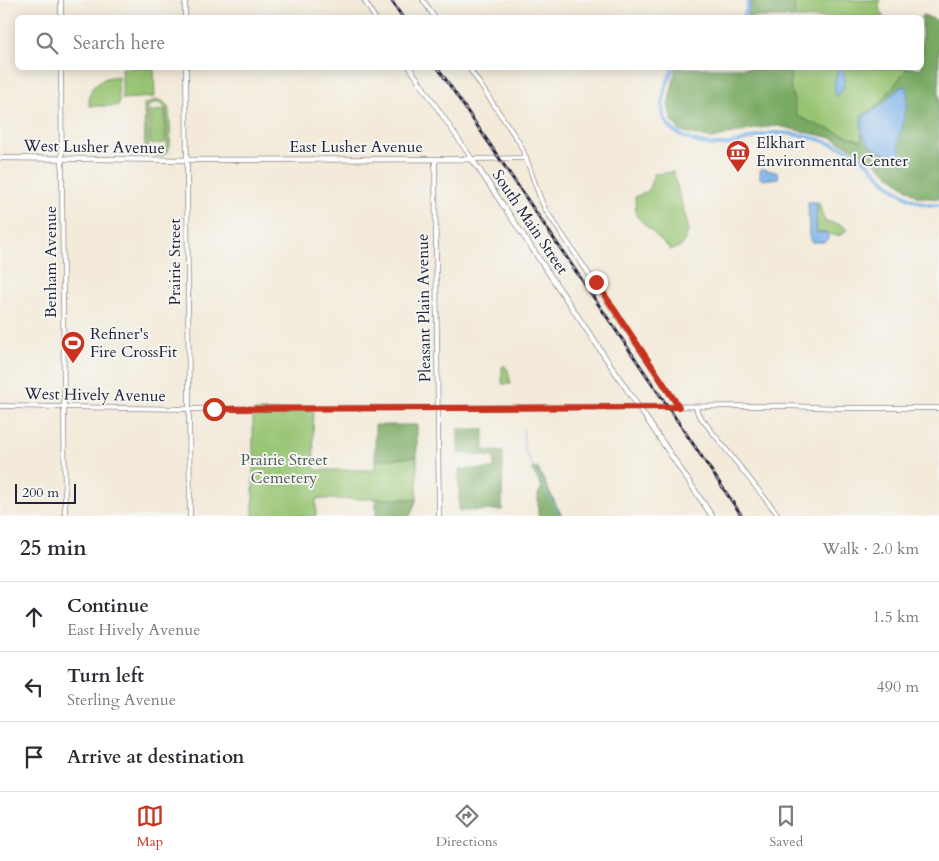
<!DOCTYPE html>
<meta charset="utf-8">
<style>
:root{--surface:#fff;--page:#f7f7f7;--text:#2b2b33;--muted:#7c7c81;--line:#e1e1e2;--accent:#c8321e}
body{margin:0;font-family:Cardo,serif;background:var(--page);color:var(--text)}
.scale{position:absolute;left:15px;bottom:12px;width:61px;box-sizing:border-box;padding-left:5px;border:2px solid #22223b;border-top:0;font-size:14px;line-height:18px;white-space:nowrap;color:#22223b;-webkit-text-stroke:4px #f6f6f2;paint-order:stroke}
.stop{position:absolute;width:15px;height:15px;margin:-11px;border:4px solid #c8321e;border-radius:50%;background:#fff}
.stop.end{background:#c8321e;border-color:#fff;box-shadow:0 1px 5px #0008}
.list{margin:0;padding:0;list-style:none}
h2{display:flex;justify-content:space-between;align-items:center;height:65px;margin:0;padding:0 20px;font-size:21px}
h2 small{font-size:16px;font-weight:400;color:var(--muted)}
.list li{display:grid;grid-template-columns:32px 1fr auto;gap:15px;align-items:center;box-sizing:border-box;height:70px;padding:0 20px;border-top:1px solid var(--line)}
.list b{display:block;font-size:19px;white-space:nowrap}
.list p{margin:0;font-size:16px;white-space:nowrap;color:var(--muted)}
.list em{font-size:16px;font-style:normal;color:var(--muted)}
.icon{flex:none;width:28px;height:28px;fill:none;stroke:currentColor;stroke-width:2;stroke-linecap:round;stroke-linejoin:round}
.map{position:relative;flex:none;width:939px;height:516px;overflow:hidden}
.search{position:absolute;background:var(--surface);box-shadow:0 2px 12px #0003;left:15px;right:15px;top:15px;height:55px;display:flex;align-items:center;gap:12px;box-sizing:border-box;padding:0 18px;border-radius:8px;color:var(--muted);font-size:19px}
.sheet{height:275px;background:var(--surface)}
nav{display:flex;justify-content:space-around;align-items:center;box-sizing:border-box;height:70px;border-top:1px solid var(--line);background:var(--surface);font-size:14px;color:var(--muted)}
nav a{display:grid;justify-items:center;gap:2px}
nav .on{color:var(--accent)}
.map>svg:first-child{display:block}
.green{fill:#97c472;stroke:#5c7356;fill-rule:evenodd}
.forest{fill:#79aa64;stroke:#4e6650}
.water{fill:#7bb3ea;stroke:#4e6a92}
.lines{fill:none;stroke-linecap:round;stroke-linejoin:round}
.stream{stroke:#7bb3ea;stroke-width:1}
.river{stroke:#7bb3ea;stroke-width:4}
.secondary-casing{stroke:#8a868a;stroke-width:5.5}
.primary-casing{stroke:#8a868a;stroke-width:6}
.secondary{stroke:#fff;stroke-width:4}
.primary{stroke:#fff;stroke-width:4.5}
.rail-casing{stroke:#22223b;stroke-width:3}
.rail{stroke:#f6f6f2;stroke-width:1;stroke-dasharray:4;stroke-linecap:butt}
.route{stroke:#c8321e;stroke-width:6}
.labels{text-anchor:middle;dominant-baseline:central;stroke-width:4;stroke-linejoin:round;paint-order:stroke}
.poi-label{font-size:16px;fill:#22223b;stroke:#f6f6f2;text-anchor:start}
.street-label{font-size:16px;fill:#22223b;stroke:#f6f6f2}
.park-label{font-size:16px;fill:#4b5b4e;stroke:#f6f6f2}
</style>
<div class="map">
<svg width="939" height="516" viewBox="0 0 939 516">
<rect width="100%" height="100%" fill="#f6f6f2"/>
<filter id="ink" filterUnits="userSpaceOnUse"><feTurbulence type="fractalNoise" baseFrequency=".02" numOctaves="2"/><feDisplacementMap in="SourceGraphic" scale="10" xChannelSelector="R" yChannelSelector="G"/><feConvolveMatrix kernelMatrix="1 2 1 2 8 2 1 2 1" color-interpolation-filters="sRGB"/></filter>
<filter id="wash" filterUnits="userSpaceOnUse"><feTurbulence type="fractalNoise" baseFrequency=".0096" numOctaves="4" result="noise"/><feDisplacementMap in="SourceGraphic" scale="20" xChannelSelector="R" yChannelSelector="G"/><feGaussianBlur stdDeviation="1.12" result="paint"/><feColorMatrix in="noise" values="0 0 0 0 0 0 0 0 0 0 0 0 0 0 0 0 0 1.4 0 .05"/><feComposite in="paint" operator="in"/></filter>
<g filter="url(#wash)">
<rect width="100%" height="100%" fill="#f3ead9"/>
<g class="green">
<polygon points="792,0 880,0 879,8 884,17 791,18"/>
<polygon points="122,68 154,68 155,97 122,99"/>
<polygon points="789,68 914,68 869,152 797,116 788,82"/>
<path d="M118,76l1,28 -2,2h-28c0,-4 0,-8 1,-12 3,-13 16,-17 28,-18z"/>
<path d="M155,100c5,0 10,1 13,7 2,4 3,33 2,39 -1,4 -3,7 -7,9 -7,3 -12,-3 -18,-2l-1,-49h3zM154,103c6,-1 10,2 12,8l1,34 -3,6 -6,2 -8,-3 -2,-6 -1,-33 2,-5z"/>
<polygon points="165,110 165,143 150,144 149,111"/>
<polygon points="673,172 689,229 682,246 671,250 636,216 635,197 648,191 654,174"/>
<path d="M817,202l2,1 6,19c7,0 18,2 22,8 -9,9 -11,5 -21,3 -1,0 -7,0 -9,0 -2,-6 0,-23 0,-31z"/>
<polygon points="504,365 508,370 511,384 502,384 502,367"/>
<polygon points="313,410 314,470 375,470 375,460 417,457 417,499 316,499 316,516 253,516 253,412 255,411"/>
</g>
<g class="forest">
<polygon points="752,0 795,0 794,17 747,17"/>
<polygon points="924,15 938,21 939,19 939,199 918,197 888,174 877,164 859,152 832,138 778,126 758,128 712,139 680,131 671,119 668,105 676,68 791,68 790,84 797,116 817,125 862,141 861,115 877,107 906,70 906,68 922,68 922,18 920,17"/>
<polygon points="375,425 417,425 417,457 375,460"/>
<polygon points="458,429 484,429 484,450 503,452 502,510 459,511 459,469 494,469 494,457 458,453"/>
<polygon points="537,467 562,516 538,516 538,494 542,487 532,469"/>
<polygon points="376,499 417,499 410,516 376,516"/>
</g>
<g class="water">
<path d="M841,69l3,3c2,11 0,16 -7,24h-1c-2,-10 -3,-20 5,-27z"/>
<path d="M907,86v19l-3,8 -2,18 -3,2v13l5,19 -9,-9 -13,-4 -14,-8c-1,-4 -4,-7 -6,-11 -1,-4 0,-12 1,-16l23,-15 3,-5 12,-10z"/>
<polygon points="762,169 777,172 779,177 778,178 763,180 760,178 760,170"/>
<path d="M808,202h9c0,8 -2,25 0,31h9l2,1v5l-4,3h-13l-2,-5z"/>
</g>
<g class="lines">
<polyline class="stream" points="523,428 524,445 525,451 560,516"/>
<g class="river">
<polyline points="742,18 747,10 749,0"/>
<path d="M673,68c-5,13 -12,29 -10,44 2,23 38,34 58,33 18,0 35,-11 55,-12 17,0 37,4 53,10 12,3 24,9 34,16 7,6 13,13 19,19 13,13 38,30 57,27"/>
</g>
</g>
</g>
<g filter="url(#ink)">
<g class="lines">
<defs>
<g id="secondary">
<polyline points="61,0 61,18"/>
<polyline points="185,0 185,18"/>
<polyline points="364,0 375,18"/>
<polyline points="423,0 435,18"/>
<polyline points="61,68 65,516"/>
<polyline points="186,68 190,516"/>
<polyline points="410,68 472,159 526,158"/>
<path d="M469,68l50,74c11,22 16,46 26,67l134,198"/>
<polyline points="436,160 435,163 439,516"/>
<polyline points="0,406 189,409 787,406 840,408 939,408"/>
<polyline points="696,407 698,414 779,516"/>
</g>
<polyline id="primary" points="0,158 187,160 472,159 712,516"/>
</defs>
<use href="#secondary" class="secondary-casing"/>
<use href="#primary" class="primary-casing"/>
<use href="#secondary" class="secondary"/>
<use href="#primary" class="primary"/>
<defs>
<g id="rail">
<polyline points="391,0 403,18"/>
<polyline points="438,68 742,516"/>
</g>
</defs>
<use href="#rail" class="rail-casing"/>
<use href="#rail" class="rail"/>
</g>
</g>
<g class="lines" filter="url(#ink)">
<polyline class="route" points="214,409 679,407 596,282"/>
</g>
<defs>
<symbol id="museum-pin" viewBox="-11 -11 22 30"><path d="M0 17L-7.5 6A9.5 9.5 0 1 1 7.5 6Z" fill="#c8321e" stroke="#f6f6f2"/><path d="M0-6L6-3V-2H-6V-3ZM-5-1h2V3h-2ZM-1-1h2V3h-2ZM3-1h2V3H3ZM-6 4H6V6H-6Z" fill="#fff"/></symbol>
<symbol id="stadium-pin" viewBox="-11 -11 22 30"><path d="M0 17L-7.5 6A9.5 9.5 0 1 1 7.5 6Z" fill="#c8321e" stroke="#f6f6f2"/><path d="M0-5a6.5 5 0 1 0 0 10a6.5 5 0 1 0 0-10ZM-3.5-1.8h7v3.6h-7Z" fill="#fff"/></symbol>
</defs>
<g fill-rule="evenodd">
<use href="#museum-pin" x="724" y="138" width="28" height="38"/>
<use href="#stadium-pin" x="59" y="329" width="28" height="38"/>
</g>
<g class="labels">
<g class="poi-label">
<text x="756" y="143">Elkhart<tspan x="756" dy="18">Environmental Center</tspan></text>
<text x="90" y="334">Refiner's<tspan x="90" dy="18">Fire CrossFit</tspan></text>
</g>
<g class="street-label">
<text transform="translate(94 147) rotate(1)">West Lusher Avenue</text>
<text x="356" y="147">East Lusher Avenue</text>
<text transform="translate(530 222) rotate(56)">South Main Street</text>
<text transform="translate(51 262) rotate(-90)">Benham Avenue</text>
<text transform="translate(175 262) rotate(-90)">Prairie Street</text>
<text transform="translate(424 308) rotate(-91)">Pleasant Plain Avenue</text>
<text transform="translate(95 395) rotate(1)">West Hively Avenue</text>
</g>
<g class="park-label">
<text x="284" y="460">Prairie Street<tspan x="284" dy="18">Cemetery</tspan></text>
</g>
</g>
</svg>
<div class="scale">200 m</div>
<div class="stop" style="left:214px;top:409px"></div>
<div class="stop end" style="left:596px;top:282px"></div>
<div class="search"><svg class="icon" aria-label="search" viewBox="0 0 24 24"><circle cx="10" cy="10" r="6"/><path d="M15 15l6 6"/></svg>Search here</div>
</div>
<section class="sheet">
<h2>25 min<small>Walk · 2.0 km</small></h2>
<ul class="list">
<li><svg class="icon" aria-label="ahead" viewBox="0 0 24 24"><path d="M12 20V5M6 11l6-6 6 6"/></svg><div><b>Continue</b><p>East Hively Avenue</p></div><em>1.5 km</em></li>
<li><svg class="icon" aria-label="left" viewBox="0 0 24 24"><path d="M17 20v-9H6M10 6l-5 5 5 5"/></svg><div><b>Turn left</b><p>Sterling Avenue</p></div><em>490 m</em></li>
<li><svg class="icon" aria-label="arrive" viewBox="0 0 24 24"><path d="M6 21V4h12l-3 4 3 4H6"/></svg><div><b>Arrive at destination</b></div></li>
</ul>
</section>
<nav>
<a class="on"><svg class="icon" aria-label="map" viewBox="0 0 24 24"><path d="M3 6l6-2 6 2 6-2v14l-6 2-6-2-6 2zM9 4v14M15 6v14"/></svg>Map</a>
<a><svg class="icon" aria-label="directions" viewBox="0 0 24 24"><path d="M12 3l9 9-9 9-9-9zM9 14v-3h6M13 9l2 2-2 2"/></svg>Directions</a>
<a><svg class="icon" aria-label="saved" viewBox="0 0 24 24"><path d="M7 4h10v16l-5-4-5 4z"/></svg>Saved</a>
</nav>
